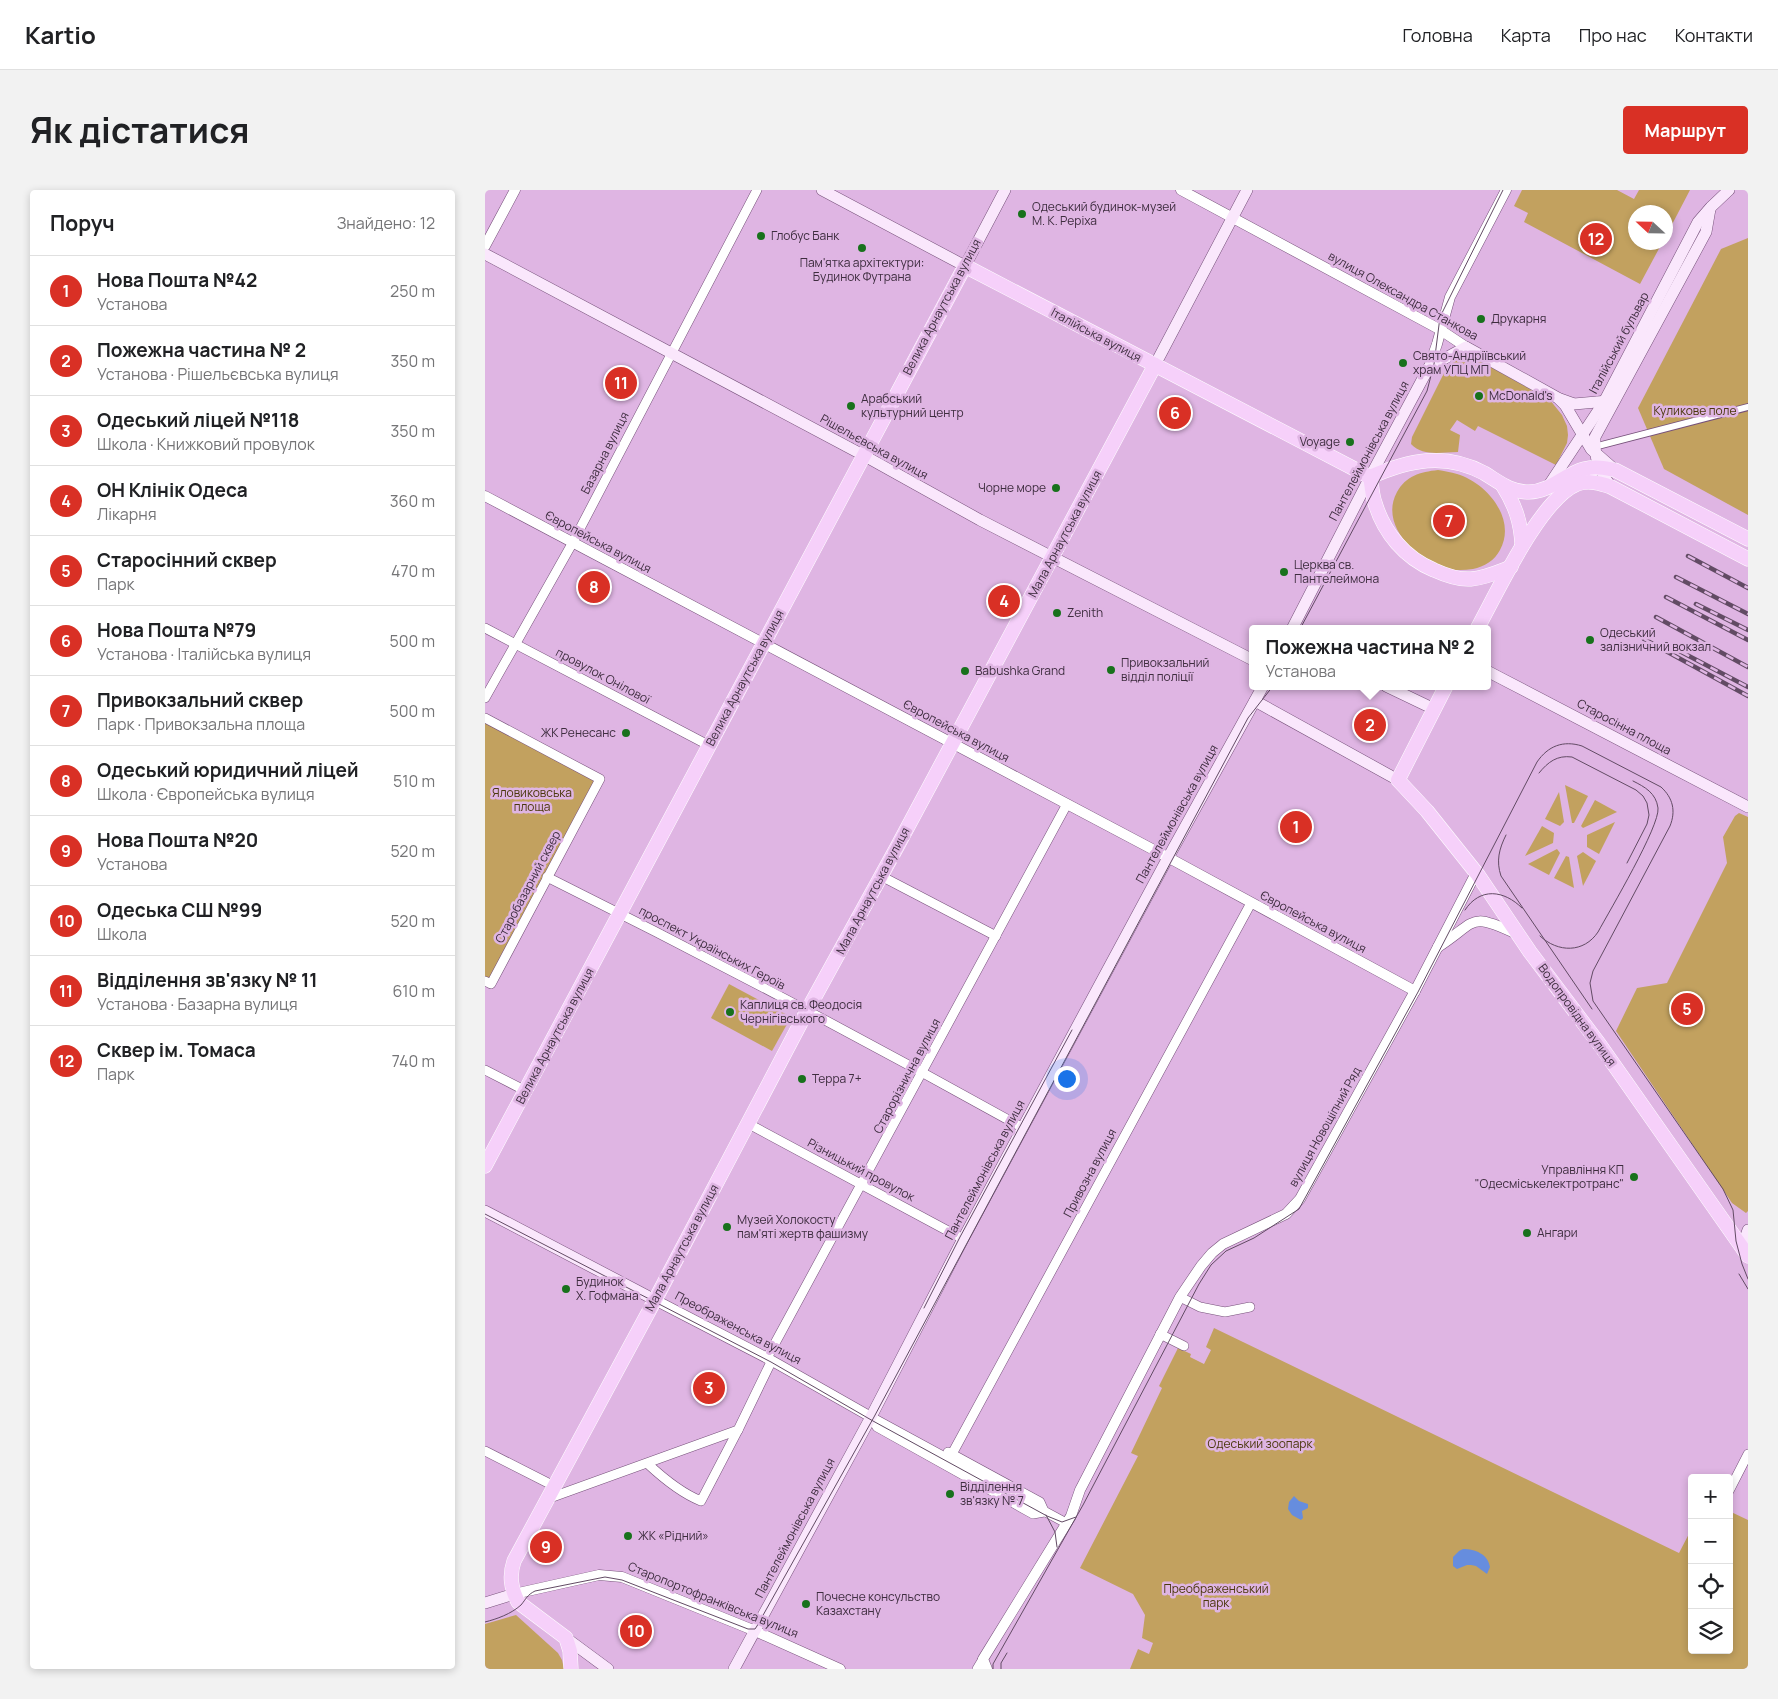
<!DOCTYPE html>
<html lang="uk">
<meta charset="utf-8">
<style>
:root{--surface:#fff;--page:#f2f2f2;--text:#202124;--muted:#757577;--line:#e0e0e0;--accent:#d93025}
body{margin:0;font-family:Manrope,sans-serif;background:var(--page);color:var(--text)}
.controls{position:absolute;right:15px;bottom:15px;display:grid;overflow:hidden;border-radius:5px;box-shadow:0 2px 8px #0003}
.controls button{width:45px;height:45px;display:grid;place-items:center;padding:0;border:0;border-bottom:1px solid var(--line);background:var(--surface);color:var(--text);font:25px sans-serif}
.compass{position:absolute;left:1143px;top:15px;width:45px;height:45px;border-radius:50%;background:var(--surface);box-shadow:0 2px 8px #0003;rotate:292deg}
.you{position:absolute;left:581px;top:888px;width:18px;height:18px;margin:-12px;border:4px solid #fff;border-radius:50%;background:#1a73e8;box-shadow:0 0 0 8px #1a73e833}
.badge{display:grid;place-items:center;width:32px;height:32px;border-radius:50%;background:var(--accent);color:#fff;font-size:16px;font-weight:700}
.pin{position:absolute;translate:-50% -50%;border:2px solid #fff;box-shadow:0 1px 5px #0006}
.popup{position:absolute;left:764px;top:435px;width:242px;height:65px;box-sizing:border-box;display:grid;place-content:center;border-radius:5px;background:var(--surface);filter:drop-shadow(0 1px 4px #0005);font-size:16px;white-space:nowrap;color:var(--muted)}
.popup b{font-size:19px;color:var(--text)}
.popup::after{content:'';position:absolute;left:50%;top:100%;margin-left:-10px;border:10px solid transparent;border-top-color:var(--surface)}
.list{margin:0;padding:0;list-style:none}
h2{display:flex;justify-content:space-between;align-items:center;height:65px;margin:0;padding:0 20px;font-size:21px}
h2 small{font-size:16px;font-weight:400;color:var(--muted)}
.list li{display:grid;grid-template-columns:32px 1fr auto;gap:15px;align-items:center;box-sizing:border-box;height:70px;padding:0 20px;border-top:1px solid var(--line)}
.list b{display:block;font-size:19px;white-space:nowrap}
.list p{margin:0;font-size:16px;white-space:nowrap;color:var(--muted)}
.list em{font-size:16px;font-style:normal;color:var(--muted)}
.icon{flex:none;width:28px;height:28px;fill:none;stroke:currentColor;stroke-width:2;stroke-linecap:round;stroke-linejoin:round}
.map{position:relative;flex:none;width:1263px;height:1479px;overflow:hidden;border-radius:5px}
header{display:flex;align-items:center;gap:30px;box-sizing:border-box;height:70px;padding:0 25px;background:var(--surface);border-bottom:1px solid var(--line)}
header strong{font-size:24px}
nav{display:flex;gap:28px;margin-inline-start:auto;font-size:18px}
.intro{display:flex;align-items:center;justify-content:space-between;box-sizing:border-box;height:120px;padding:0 30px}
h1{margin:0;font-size:35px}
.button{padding:12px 22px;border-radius:5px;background:var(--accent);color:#fff;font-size:18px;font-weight:700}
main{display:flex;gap:30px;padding:0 30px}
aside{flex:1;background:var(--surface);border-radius:5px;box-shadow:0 2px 8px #0003}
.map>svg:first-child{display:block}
.green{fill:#c2a15f}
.water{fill:#668dde}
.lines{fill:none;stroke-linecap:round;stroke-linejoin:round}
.pedestrian-casing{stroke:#76517a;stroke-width:8}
.minor-casing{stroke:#76517a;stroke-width:10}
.tertiary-casing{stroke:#76517a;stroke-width:11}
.secondary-casing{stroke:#76517a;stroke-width:12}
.primary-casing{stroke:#fff;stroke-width:15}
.pedestrian{stroke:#fff;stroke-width:6}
.minor{stroke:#fff;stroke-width:9}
.tertiary{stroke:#fff;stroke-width:10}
.secondary{stroke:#fae7fc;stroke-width:11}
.primary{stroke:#f6d0fa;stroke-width:14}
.tram{stroke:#624b64;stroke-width:1}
.rail-casing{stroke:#624b64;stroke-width:4.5}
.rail{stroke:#dfb5e3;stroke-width:2.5;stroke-dasharray:8;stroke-linecap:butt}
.poi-dot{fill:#18711c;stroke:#dfb5e3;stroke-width:2}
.labels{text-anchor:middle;stroke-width:5;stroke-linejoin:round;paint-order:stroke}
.poi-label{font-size:12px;fill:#3e2d3f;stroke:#dfb5e3;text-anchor:start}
.street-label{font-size:12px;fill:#3e2d3f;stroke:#dfb5e3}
.park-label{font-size:12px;fill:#4b380d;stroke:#dfb5e3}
</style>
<header>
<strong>Kartio</strong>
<nav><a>Головна</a><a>Карта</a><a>Про нас</a><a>Контакти</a></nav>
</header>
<div class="intro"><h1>Як дістатися</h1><a class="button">Маршрут</a></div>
<main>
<aside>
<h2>Поруч<small>Знайдено: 12</small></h2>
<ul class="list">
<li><span class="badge">1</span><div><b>Нова Пошта №42</b><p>Установа</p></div><em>250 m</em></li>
<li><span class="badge">2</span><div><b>Пожежна частина № 2</b><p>Установа · Рішельєвська вулиця</p></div><em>350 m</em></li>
<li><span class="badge">3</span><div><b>Одеський ліцей №118</b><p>Школа · Книжковий провулок</p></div><em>350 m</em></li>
<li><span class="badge">4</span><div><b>ОН Клінік Одеса</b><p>Лікарня</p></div><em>360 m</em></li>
<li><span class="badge">5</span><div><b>Старосінний сквер</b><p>Парк</p></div><em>470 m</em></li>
<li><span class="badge">6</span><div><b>Нова Пошта №79</b><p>Установа · Італійська вулиця</p></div><em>500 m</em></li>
<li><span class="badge">7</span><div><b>Привокзальний сквер</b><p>Парк · Привокзальна площа</p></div><em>500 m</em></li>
<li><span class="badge">8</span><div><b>Одеський юридичний ліцей</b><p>Школа · Європейська вулиця</p></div><em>510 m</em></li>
<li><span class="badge">9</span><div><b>Нова Пошта №20</b><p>Установа</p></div><em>520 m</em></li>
<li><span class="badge">10</span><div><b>Одеська СШ №99</b><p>Школа</p></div><em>520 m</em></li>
<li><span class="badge">11</span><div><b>Відділення зв'язку № 11</b><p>Установа · Базарна вулиця</p></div><em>610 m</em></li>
<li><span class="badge">12</span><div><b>Сквер ім. Томаса</b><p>Парк</p></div><em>740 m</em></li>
</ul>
</aside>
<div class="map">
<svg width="1263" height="1479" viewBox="0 0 1263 1479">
<rect width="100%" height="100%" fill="#dfb5e3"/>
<g class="green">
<polygon points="1037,0 1132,0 1149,9 1154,0 1205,0 1181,46 1180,22 1150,22 1150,52 1177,53 1155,94 1039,32 1043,23 1029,16"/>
<polygon points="1263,48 1263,325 1179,279 1153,218 1236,59"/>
<path d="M978,169L995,171L1065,210L1077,225L1082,236L1083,245L1082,253L1071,275L993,236L990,241L972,230L965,240L975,245L973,262C957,262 938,267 926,254L927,247L962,177L970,171Z"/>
<path d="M953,280C959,281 966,282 972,284C1002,293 1032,329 1015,360C1010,370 999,377 988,379C979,380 970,381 961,378C931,370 894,335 912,302C921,286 935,282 953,280Z"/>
<polygon points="0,528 115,589 6,794 0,791"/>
<polygon points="1080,595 1103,606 1089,633 1087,633"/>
<polygon points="1074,602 1079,632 1075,636 1060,629"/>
<polygon points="1110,610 1132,622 1098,638 1096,636"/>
<polygon points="1254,623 1263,627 1263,1021 1261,1023 1247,1013 1131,841 1152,798 1182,793 1242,673 1238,647 1250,626"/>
<polygon points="1130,632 1114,664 1102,657 1102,645"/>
<polygon points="1057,636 1069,643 1068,653 1040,666"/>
<polygon points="1072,659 1075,663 1064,685 1043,674"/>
<polygon points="1098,662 1111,671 1098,696 1092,666"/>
<polygon points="1081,666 1084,667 1089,698 1069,688"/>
<polygon points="244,794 306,827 287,861 226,828"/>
<polygon points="729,1138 1194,1363 1207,1338 1207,1460 1244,1460 1244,1321 1263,1330 1263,1479 645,1479 653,1459 664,1464 668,1453 657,1448 660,1425 648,1404 595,1378 653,1266 646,1263 677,1198 674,1196 693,1158 706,1164 705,1167 719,1174 726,1160 721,1157"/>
<polygon points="31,1425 73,1463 77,1470 79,1479 0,1479 0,1434"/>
</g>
<g class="water">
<polygon points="809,1306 814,1311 823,1314 823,1318 817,1321 818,1328 816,1330 807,1325 803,1319 804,1312"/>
<path d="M978,1359C990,1359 1003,1364 1005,1377L1002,1384L991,1376L986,1375H982L972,1379L968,1376V1367L974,1361Z"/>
</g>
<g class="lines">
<g class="pedestrian-casing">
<polyline id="pedestrian" points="1109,257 1263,217"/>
</g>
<g class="minor-casing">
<g id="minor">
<polyline points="0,438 225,556"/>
<polyline points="0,508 88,352 272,0"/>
<polyline points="0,528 115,589 6,794 0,791"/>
<polyline points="396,686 511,746"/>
<path d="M62,687C223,767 382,851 538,938"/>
<polyline points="0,880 41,901"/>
<polyline points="262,933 478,1049"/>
<polyline points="695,1107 715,1117 740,1122 765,1117"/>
<polyline points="675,1144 699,1156"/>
<polyline points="386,1227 581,1333"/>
<polyline points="386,1227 392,1237 548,1324 559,1322"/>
<polyline points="0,1261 69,1296"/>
<polyline points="463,1262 555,1312 559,1321"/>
<polyline points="467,1264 766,713"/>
<path d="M163,1274C178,1288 196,1303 216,1311L253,1240"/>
<polyline points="1244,1301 1263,1264"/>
<polyline points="62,1309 253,1240 286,1172 282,1168 582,614"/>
<polyline points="492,1479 498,1469"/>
</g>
</g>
<g class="tertiary-casing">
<g id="tertiary">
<polyline points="696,0 954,139 981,157"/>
<polyline points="0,56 30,0"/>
<polyline points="944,177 952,154 965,107 1021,0"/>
<polyline points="0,306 686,669 930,801"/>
<path d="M953,757C993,731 983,721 1032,744"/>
<polyline points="170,1110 282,1168 386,1227"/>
<polyline points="29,1404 114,1385 137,1387 268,1440 355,1479"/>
<polyline points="502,1479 498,1469 586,1326 595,1300 695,1107 716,1076 727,1063 738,1054 801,1024 815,1009 930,801 991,683"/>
</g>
</g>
<g class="secondary-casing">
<g id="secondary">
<polyline points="337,0 480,76 520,0"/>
<polyline points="0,64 378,265 495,330 768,470"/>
<polyline points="670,175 762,0"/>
<polyline points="1075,209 1089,214 1123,211"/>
<path d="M1126,297C1114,279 1109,269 1110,247L1221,42L1225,19"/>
<polyline points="1062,298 1119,212 1213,32 1226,17 1244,0"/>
<polyline points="807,439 885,287 944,177 981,157 1073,208 1080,215 1106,259 1130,280"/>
<polyline points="1002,481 1263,617"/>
<polyline points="901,496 949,519"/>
<polyline points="770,511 913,590"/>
<polyline points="0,1021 170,1110"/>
<polyline points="1257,1057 1263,1040"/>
<polyline points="0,1413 29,1404"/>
<polyline points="81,1448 123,1479"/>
<polyline points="249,1479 386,1227 478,1049 679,675 778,496"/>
</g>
</g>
<g class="primary-casing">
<g id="primary">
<path d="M885,287C924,270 960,262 999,283C1014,292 1025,302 1044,302C1065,302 1080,284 1099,279C1110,276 1120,278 1130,280L1263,349"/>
<path d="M885,287C887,296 887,305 890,313C899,343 920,368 949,380C960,385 973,390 986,389C1000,388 1013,382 1026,377"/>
<path d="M1018,296C1030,315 1036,332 1037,355"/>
<path d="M992,439C1012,403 1055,309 1092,294C1104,290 1115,293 1126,297L1263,369"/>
<polyline points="961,496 913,590 942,621 993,685 1045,762 1115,855 1263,1066"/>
<polyline points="0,976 480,76 885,287"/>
<path d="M86,1479L85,1461L81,1448L33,1412C26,1398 24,1386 29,1371L170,1110L322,821L412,657L670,175"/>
</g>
</g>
<use href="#pedestrian" class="pedestrian"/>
<use href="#minor" class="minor"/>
<use href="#tertiary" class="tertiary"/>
<use href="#secondary" class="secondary"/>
<use href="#primary" class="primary"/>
<g class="tram">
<polyline points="815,439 942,201 949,174 955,127 1018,0"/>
<path d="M1054,583C1063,572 1072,565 1087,567L1151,600L1158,606L1162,613L1164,625L1162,634L1142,673"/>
<path d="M1021,645C1014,659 1011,671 1016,686L1107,819"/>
<path d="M980,720C995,697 1019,700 1037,718"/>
<path d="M1055,746C1073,763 1099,763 1113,742C1125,720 1175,636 1173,618C1171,603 1160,597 1148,591"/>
<polyline points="0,1024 286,1172 388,1231 562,1326 577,1332 591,1327"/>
<polyline points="1254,1084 1263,1099"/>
<polyline points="439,1118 475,1047 587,840"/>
<polyline points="561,1325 570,1342 572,1357"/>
<path d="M0,1432C12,1429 26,1424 36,1415C41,1409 42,1405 50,1401L120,1387L137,1390L263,1439H270L272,1436L389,1227L763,528L788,496"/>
<path d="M508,1479V1474L598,1315L714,1094L726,1075L741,1061L769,1048L814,1019L933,802L1052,572C1063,556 1078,550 1097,556L1176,597C1188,608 1191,621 1185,636L1108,781L1105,793L1108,811L1238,999L1248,1020L1251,1051L1257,1074L1263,1089"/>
<polyline points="516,1479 516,1473 522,1463"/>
</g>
<g class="rail-casing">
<g id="rail">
<polyline points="1203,366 1263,398"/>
<polyline points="1191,387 1263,424"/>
<polyline points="1181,407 1263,450"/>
<polyline points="1211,414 1263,440"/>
<polyline points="1171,427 1263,477"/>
<polyline points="1159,449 1263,506"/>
<polyline points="1183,455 1263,497"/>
</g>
</g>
<use href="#rail" class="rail"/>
</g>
<g class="poi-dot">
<circle cx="537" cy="24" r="5"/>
<circle cx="276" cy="46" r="5"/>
<circle cx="377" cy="58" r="5"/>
<circle cx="996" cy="129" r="5"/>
<circle cx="918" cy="173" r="5"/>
<circle cx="994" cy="206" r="5"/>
<circle cx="366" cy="216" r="5"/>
<circle cx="865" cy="252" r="5"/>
<circle cx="571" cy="298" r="5"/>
<circle cx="799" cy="382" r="5"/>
<circle cx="572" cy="423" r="5"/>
<circle cx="1105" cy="450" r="5"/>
<circle cx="626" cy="480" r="5"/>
<circle cx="480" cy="481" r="5"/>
<circle cx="141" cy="543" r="5"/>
<circle cx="245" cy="822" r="5"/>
<circle cx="317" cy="889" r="5"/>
<circle cx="1149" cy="987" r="5"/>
<circle cx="242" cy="1037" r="5"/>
<circle cx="1042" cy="1043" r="5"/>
<circle cx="81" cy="1099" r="5"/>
<circle cx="465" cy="1304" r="5"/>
<circle cx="143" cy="1346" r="5"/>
<circle cx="321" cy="1414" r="5"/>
</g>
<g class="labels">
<g class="poi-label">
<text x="547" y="21">Одеський будинок-музей<tspan x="547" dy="14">М. К. Реріха</tspan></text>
<text x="286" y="50">Глобус Банк</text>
<text x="377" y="77" text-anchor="middle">Пам'ятка архітектури:<tspan x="377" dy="14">Будинок Футрана</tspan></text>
<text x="1006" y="133">Друкарня</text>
<text x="928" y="170">Свято-Андріївський<tspan x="928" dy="14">храм УПЦ МП</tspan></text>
<text x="1004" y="210">McDonald's</text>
<text x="376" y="213">Арабський<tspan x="376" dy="14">культурний центр</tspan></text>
<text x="855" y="256" text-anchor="end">Voyage</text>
<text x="561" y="302" text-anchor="end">Чорне море</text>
<text x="809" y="379">Церква св.<tspan x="809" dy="14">Пантелеймона</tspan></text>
<text x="582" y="427">Zenith</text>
<text x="1115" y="447">Одеський<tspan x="1115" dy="14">залізничний вокзал</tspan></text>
<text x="636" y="477">Привокзальний<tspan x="636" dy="14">відділ поліції</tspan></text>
<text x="490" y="485">Babushka Grand</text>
<text x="131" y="547" text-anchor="end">ЖК Ренесанс</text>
<text x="255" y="819">Каплиця св. Феодосія<tspan x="255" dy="14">Чернігівського</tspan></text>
<text x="327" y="893">Терра 7+</text>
<text x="1139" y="984" text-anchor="end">Управління КП<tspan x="1139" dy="14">"Одесміськелектротранс"</tspan></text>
<text x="252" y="1034">Музей Холокосту<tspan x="252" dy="14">пам'яті жертв фашизму</tspan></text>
<text x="1052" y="1047">Ангари</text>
<text x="91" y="1096">Будинок<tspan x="91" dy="14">Х. Гофмана</tspan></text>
<text x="475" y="1301">Відділення<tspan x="475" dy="14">зв'язку № 7</tspan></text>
<text x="153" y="1350">ЖК «Рідний»</text>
<text x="331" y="1411">Почесне консульство<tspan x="331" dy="14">Казахстану</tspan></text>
</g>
<g class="street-label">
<text transform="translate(918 106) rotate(29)" y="4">вулиця Олександра Станкова</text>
<text transform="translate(457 117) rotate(-62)" y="4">Велика Арнаутська вулиця</text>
<text transform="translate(611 145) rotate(28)" y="4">Італійська вулиця</text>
<text transform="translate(1134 153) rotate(-62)" y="4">Італійський бульвар</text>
<text transform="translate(389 257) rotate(29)" y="4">Рішельєвська вулиця</text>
<text transform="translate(884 261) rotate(-62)" y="4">Пантелеймонівська вулиця</text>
<text transform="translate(120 263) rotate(-63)" y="4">Базарна вулиця</text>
<text transform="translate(580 344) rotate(-62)" y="4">Мала Арнаутська вулиця</text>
<text transform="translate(113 352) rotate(28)" y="4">Європейська вулиця</text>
<text transform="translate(118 486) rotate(28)" y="4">провулок Онілової</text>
<text transform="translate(260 488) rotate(-62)" y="4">Велика Арнаутська вулиця</text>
<text transform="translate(1139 537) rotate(28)" y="4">Старосінна площа</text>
<text transform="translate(471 541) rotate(28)" y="4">Європейська вулиця</text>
<text transform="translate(692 624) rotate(-61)" y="4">Пантелеймонівська вулиця</text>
<text transform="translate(43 697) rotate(-62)" y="4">Старобазарний сквер</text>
<text transform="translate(388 701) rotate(-62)" y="4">Мала Арнаутська вулиця</text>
<text transform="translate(828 732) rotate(28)" y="4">Європейська вулиця</text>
<text transform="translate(227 758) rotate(28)" y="4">проспект Українських Героїв</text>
<text transform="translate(1092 825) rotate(54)" y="4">Водопровідна вулиця</text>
<text transform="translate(70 846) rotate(-62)" y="4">Велика Арнаутська вулиця</text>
<text transform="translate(422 886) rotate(-62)" y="4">Старорізнична вулиця</text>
<text transform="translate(840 937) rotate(-61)" y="4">вулиця Новощіпний Ряд</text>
<text transform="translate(376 980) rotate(28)" y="4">Різницький провулок</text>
<text transform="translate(500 980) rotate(-62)" y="4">Пантелеймонівська вулиця</text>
<text transform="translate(605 983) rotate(-62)" y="4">Привозна вулиця</text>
<text transform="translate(197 1058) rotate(-62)" y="4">Мала Арнаутська вулиця</text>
<text transform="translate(253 1138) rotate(28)" y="4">Преображенська вулиця</text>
<text transform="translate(310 1338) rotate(-62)" y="4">Пантелеймонівська вулиця</text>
<text transform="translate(228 1410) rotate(22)" y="4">Старопортофранківська вулиця</text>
</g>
<g class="park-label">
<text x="1210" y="225">Куликове поле</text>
<text x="47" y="607">Яловиковська<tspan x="47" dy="14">площа</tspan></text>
<text x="775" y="1258">Одеський зоопарк</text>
<text x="731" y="1403">Преображенський<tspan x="731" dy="14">парк</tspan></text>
</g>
</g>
</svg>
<div class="controls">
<button>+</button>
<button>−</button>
<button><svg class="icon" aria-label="locate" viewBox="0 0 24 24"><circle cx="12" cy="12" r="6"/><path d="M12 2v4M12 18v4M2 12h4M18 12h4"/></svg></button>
<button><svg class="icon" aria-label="layers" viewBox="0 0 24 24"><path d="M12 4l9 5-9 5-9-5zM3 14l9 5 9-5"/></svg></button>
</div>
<svg class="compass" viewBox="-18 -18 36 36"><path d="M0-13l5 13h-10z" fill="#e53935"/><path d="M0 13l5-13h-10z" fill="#757577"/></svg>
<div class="you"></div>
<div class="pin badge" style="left:811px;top:637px">1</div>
<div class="pin badge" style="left:885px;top:535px">2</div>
<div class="popup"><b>Пожежна частина № 2</b>Установа</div>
<div class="pin badge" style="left:224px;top:1198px">3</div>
<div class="pin badge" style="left:519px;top:411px">4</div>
<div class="pin badge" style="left:1202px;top:819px">5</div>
<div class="pin badge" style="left:690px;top:223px">6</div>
<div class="pin badge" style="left:964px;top:331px">7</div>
<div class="pin badge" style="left:109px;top:397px">8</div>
<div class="pin badge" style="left:61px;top:1357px">9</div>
<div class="pin badge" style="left:151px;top:1441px">10</div>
<div class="pin badge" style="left:136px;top:193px">11</div>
<div class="pin badge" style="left:1111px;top:49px">12</div>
</div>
</main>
